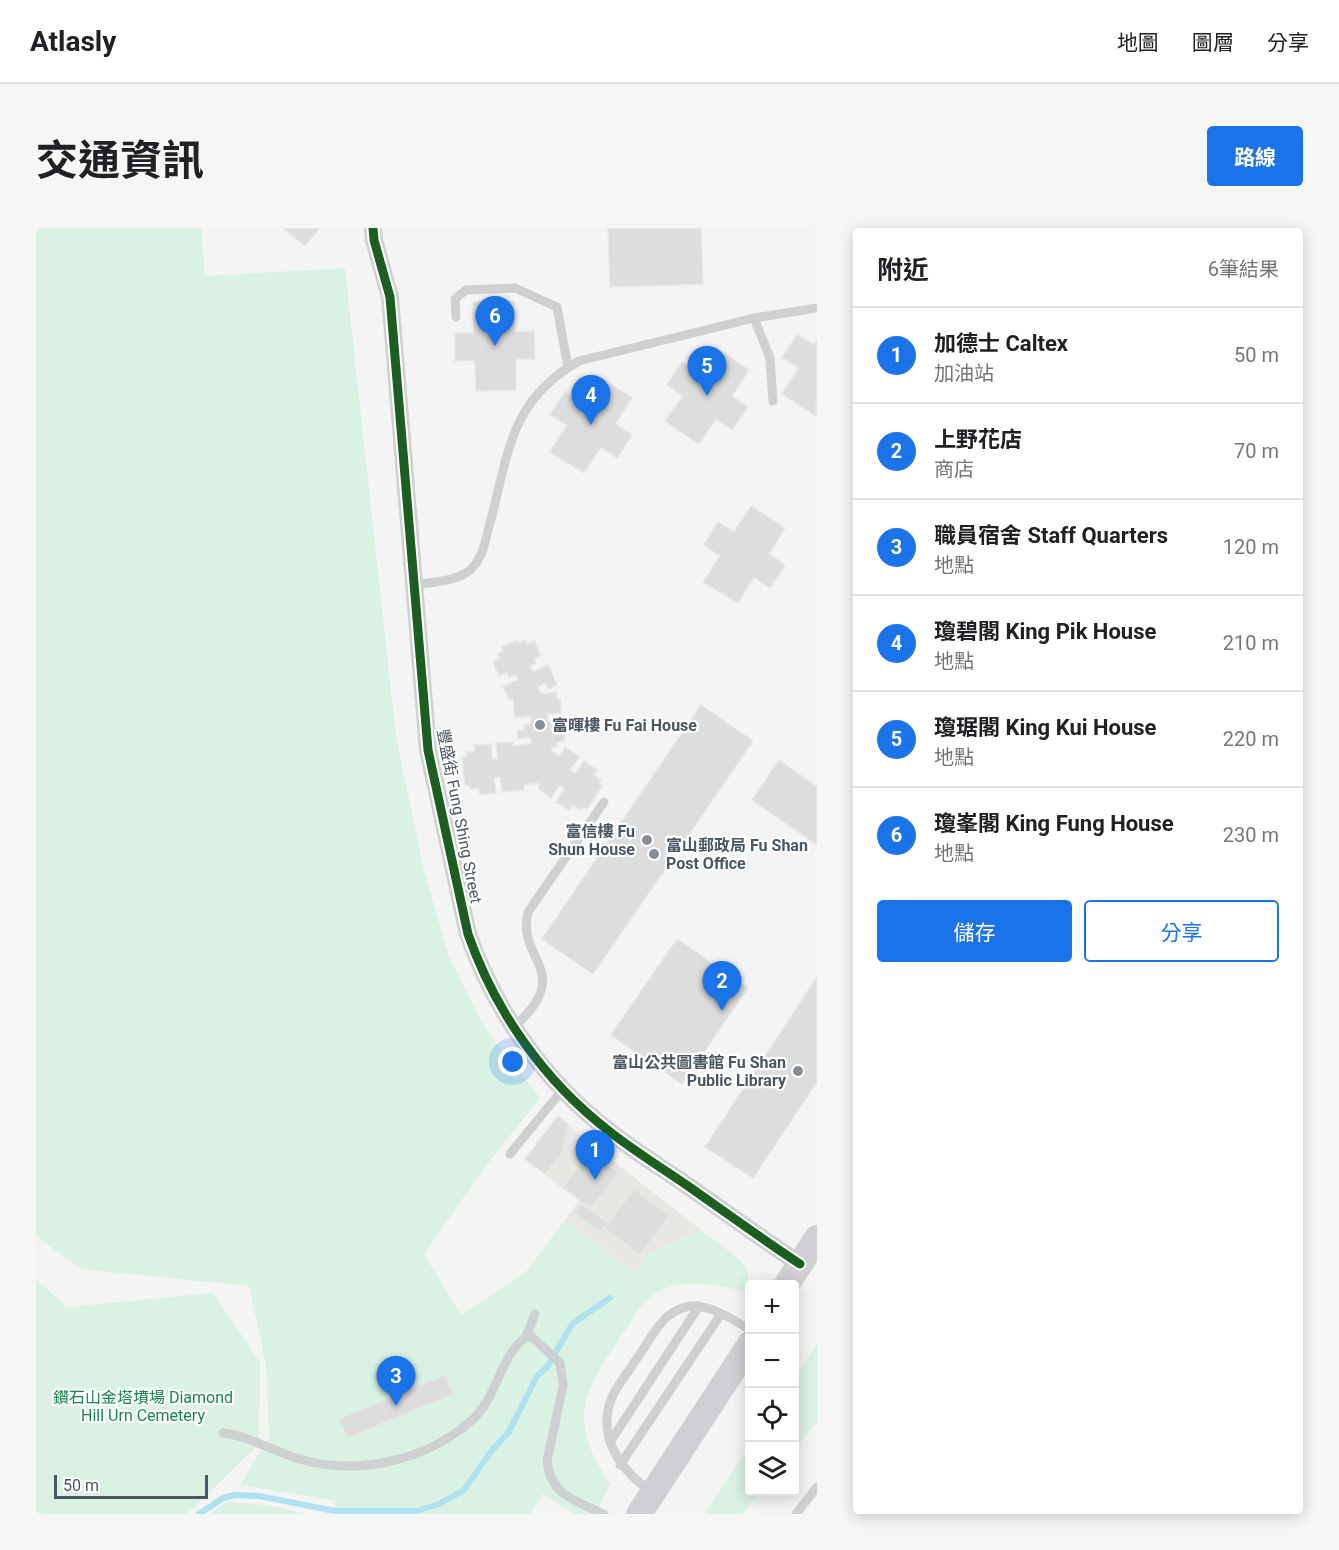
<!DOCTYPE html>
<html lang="zh-TW">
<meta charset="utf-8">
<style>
:root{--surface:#fff;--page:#f6f6f6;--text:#202124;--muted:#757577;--line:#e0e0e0;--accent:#1a73e8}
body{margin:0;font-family:Roboto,"Noto Sans TC",sans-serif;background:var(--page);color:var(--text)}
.controls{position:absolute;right:18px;bottom:18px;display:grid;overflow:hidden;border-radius:6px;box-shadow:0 3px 15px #0003}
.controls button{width:54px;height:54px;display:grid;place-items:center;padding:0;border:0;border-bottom:2px solid var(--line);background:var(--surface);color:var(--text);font:30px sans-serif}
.scale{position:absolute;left:18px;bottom:15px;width:154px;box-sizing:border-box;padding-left:6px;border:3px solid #4a5661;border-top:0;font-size:16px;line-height:21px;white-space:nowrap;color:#4a5661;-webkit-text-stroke:4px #fff;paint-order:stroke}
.you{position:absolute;left:477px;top:834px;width:21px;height:21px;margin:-15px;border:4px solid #fff;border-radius:50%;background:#1a73e8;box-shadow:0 0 0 9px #1a73e833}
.badge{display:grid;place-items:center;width:39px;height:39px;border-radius:50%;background:var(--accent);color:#fff;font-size:20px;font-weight:700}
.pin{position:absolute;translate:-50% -50px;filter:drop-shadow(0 2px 3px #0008)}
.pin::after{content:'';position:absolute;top:32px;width:21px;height:18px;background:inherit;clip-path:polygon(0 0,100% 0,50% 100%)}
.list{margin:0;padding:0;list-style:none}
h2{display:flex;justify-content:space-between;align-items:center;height:78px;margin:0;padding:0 24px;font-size:26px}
h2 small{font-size:20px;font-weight:400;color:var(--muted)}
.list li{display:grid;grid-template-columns:39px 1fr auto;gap:18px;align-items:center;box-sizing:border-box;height:96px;padding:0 24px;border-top:2px solid var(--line)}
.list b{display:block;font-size:22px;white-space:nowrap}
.list p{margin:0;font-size:20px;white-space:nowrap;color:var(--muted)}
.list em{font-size:20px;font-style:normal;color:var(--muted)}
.actions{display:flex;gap:12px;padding:18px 24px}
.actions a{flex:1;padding:14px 0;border:2px solid var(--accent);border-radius:6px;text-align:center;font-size:21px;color:var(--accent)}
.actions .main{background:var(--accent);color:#fff}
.icon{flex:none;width:33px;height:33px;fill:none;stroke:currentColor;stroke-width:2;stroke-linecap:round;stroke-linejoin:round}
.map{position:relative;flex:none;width:781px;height:1286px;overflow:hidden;border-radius:6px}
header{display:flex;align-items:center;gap:36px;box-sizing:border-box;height:84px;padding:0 30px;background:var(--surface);border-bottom:2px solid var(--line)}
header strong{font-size:28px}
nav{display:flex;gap:33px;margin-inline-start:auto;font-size:21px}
.intro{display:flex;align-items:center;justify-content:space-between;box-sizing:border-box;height:144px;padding:0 36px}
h1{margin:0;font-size:42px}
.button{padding:15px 27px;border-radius:6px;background:var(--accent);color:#fff;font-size:21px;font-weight:700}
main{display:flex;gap:36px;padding:0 36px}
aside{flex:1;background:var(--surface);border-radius:6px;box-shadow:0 3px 15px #0003}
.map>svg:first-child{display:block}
.commercial{fill:#e8e7e3}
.green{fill:#d9f2e3}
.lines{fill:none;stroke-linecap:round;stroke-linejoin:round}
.stream{stroke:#aee2f0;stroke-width:6}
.building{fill:#ddddde;stroke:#e5e6e7;stroke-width:1.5}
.lane{stroke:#ced0d2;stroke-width:9}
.street{stroke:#ced0d2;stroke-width:18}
.secondary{stroke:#ced0d4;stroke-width:26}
.cycleway-casing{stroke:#fff;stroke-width:13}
.cycleway{stroke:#1b5e20;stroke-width:9}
.poi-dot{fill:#868d94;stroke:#fff;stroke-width:2}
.labels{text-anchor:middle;stroke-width:4.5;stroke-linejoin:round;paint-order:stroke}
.poi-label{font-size:16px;font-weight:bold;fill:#4a5661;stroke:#fff;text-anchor:start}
.street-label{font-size:16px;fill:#4a5661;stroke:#fff}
.park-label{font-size:16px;fill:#17864f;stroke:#fff}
</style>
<header>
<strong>Atlasly</strong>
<nav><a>地圖</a><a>圖層</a><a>分享</a></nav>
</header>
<div class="intro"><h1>交通資訊</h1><a class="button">路線</a></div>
<main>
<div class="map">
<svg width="781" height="1286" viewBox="0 0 781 1286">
<rect width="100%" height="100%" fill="#f4f4f4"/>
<polygon class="commercial" points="522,888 553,914 665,1002 613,1026 599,1045 529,992 543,973 489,931"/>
<g class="green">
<path d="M0,0H165L169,48L309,40L360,509L388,642L412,727L449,800L504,870L449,939L388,1026L425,1087L489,1045L529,992L599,1045L613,1026L665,1002C676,1011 709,1032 712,1044C714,1051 710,1057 708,1063C682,1057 653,1051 627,1061C608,1069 598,1089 588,1104C547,1164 530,1190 574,1256L560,1286H538L507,1266L494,1286H298L299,1273L204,1257L233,1209L230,1137L213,1058L45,1041L0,1008Z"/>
<polygon points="0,1051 31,1079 177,1065 224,1134 223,1216 151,1286 0,1286"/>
<polygon points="781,1115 781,1193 759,1221 759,1149"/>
<polygon points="713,1218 714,1264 724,1264 706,1286 669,1286"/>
<polygon points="189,1274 230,1277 270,1286 174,1286"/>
</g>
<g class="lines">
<polyline class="stream" points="163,1286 187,1270 199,1267 223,1268 299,1283 381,1283 403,1276 428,1262 456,1222 473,1204 501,1148 511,1139 537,1095 574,1070"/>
</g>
<g class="building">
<polygon points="247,0 281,0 283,1 269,18"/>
<polygon points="572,0 665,0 667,56 574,59"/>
<polygon points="478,73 479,104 498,103 499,131 480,131 480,162 440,163 439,132 419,133 419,105 438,105 437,74"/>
<polygon points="761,107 778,117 781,112 780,188 746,166 763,140 746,130"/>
<polygon points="679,119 713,142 696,168 712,179 696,202 680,191 663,216 629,193 647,168 631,157 646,134 662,145"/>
<polygon points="562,148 596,170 579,196 596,207 581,230 565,219 548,245 514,224 531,197 514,187 529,164 545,174"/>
<polygon points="715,278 749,300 733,326 749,337 734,360 718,349 702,375 667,354 684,328 668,317 682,294 698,304"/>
<polygon points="481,412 483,415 489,412 491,417 498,413 505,427 498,431 500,435 494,438 497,444 512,437 521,457 513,461 509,455 501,459 505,466 520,464 521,471 524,471 525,485 511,486 512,494 518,493 519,498 527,497 529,513 521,514 521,519 515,519 516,523 524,528 529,519 543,529 534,542 539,546 548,533 561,542 558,547 565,552 563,556 566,558 551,581 547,579 544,582 537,577 533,582 520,574 529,560 524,557 515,570 502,560 504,557 502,555 488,557 488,562 466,564 464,549 458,550 460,565 444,567 443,560 434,561 434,557 429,557 426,529 431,529 430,524 439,524 438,517 455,516 456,532 462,531 460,515 477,514 477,518 495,516 495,509 482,511 481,502 489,502 488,497 495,496 494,488 479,490 477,470 474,472 467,459 482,452 479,446 473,449 471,444 463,448 457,434 464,430 462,426 467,423 465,419"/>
<polygon points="665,477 717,513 557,746 506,711"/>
<polygon points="743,532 781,559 781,617 716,572"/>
<polygon points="641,711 712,760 646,856 575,807"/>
<polygon points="781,749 781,854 717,950 669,919"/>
<polygon points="522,888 532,896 526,924 509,946 489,931"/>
<polygon points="554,923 582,945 555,980 527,959"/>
<polygon points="598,961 633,988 604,1027 569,1000"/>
<polygon points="546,976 572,995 565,1004 539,985"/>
<polygon points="409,1147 417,1166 311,1210 303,1191"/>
</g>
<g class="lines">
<g class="lane">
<polyline points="420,89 419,71 430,62 479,60 521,79 532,139"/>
<polyline points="718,90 734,130 737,173"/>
<path d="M378,357C395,354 422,354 435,341C447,330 450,310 454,295C473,224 474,172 543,133L718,90L781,80"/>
<path d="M478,799C540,743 480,733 492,684L568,574"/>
<polyline points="474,926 528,860"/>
<polyline points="490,1109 499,1086"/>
<path d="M187,1205C213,1208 235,1222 260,1230C320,1249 390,1233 436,1192C462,1169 464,1127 490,1109H496L524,1135L527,1158L511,1233C514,1267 540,1273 568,1286"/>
<polyline points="574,1214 663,1078"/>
<polyline points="584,1237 685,1086"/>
<path d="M614,1263C583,1240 558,1206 578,1165C586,1151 597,1137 606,1123C617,1106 628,1084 650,1079C670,1074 697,1091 714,1102"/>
<polyline points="760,1286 781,1259"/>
</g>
<path class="street" d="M337,0L338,12L354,69L392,522L432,706C459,783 508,853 573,903C598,923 626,940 652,958C689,984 726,1011 764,1036"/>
<g class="secondary">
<polyline points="751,1056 781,1010"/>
<polyline points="603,1286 714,1116"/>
</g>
<g class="cycleway-casing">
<path id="cycleway" d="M337,0L338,12L354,69L392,522L432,706C459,783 508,853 573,903C598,923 626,940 652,958C689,984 726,1011 764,1036"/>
</g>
<use href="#cycleway" class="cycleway"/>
</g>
<g class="poi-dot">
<circle cx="504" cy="497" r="6"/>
<circle cx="611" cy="612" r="6"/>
<circle cx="618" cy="626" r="6"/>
<circle cx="762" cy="843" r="6"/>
</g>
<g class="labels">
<g class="poi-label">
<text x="516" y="503">富暉樓 Fu Fai House</text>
<text x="599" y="609" text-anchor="end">富信樓 Fu<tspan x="599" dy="18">Shun House</tspan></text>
<text x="630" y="623">富山郵政局 Fu Shan<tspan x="630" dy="18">Post Office</tspan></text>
<text x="750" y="840" text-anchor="end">富山公共圖書館 Fu Shan<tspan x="750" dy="18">Public Library</tspan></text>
</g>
<g class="street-label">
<text transform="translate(424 588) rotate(79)" y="6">豐盛街 Fung Shing Street</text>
</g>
<g class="park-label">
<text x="107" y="1175">鑽石山金塔墳場 Diamond<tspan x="107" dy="18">Hill Urn Cemetery</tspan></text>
</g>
</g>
</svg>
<div class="controls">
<button>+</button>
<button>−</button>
<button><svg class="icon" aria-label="locate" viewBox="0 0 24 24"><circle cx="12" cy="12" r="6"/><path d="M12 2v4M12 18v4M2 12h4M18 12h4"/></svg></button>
<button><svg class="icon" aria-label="layers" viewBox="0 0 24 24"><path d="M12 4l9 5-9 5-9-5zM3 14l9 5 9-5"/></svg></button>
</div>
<div class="scale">50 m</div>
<div class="you"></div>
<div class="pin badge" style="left:559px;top:952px">1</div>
<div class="pin badge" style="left:686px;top:783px">2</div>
<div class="pin badge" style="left:360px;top:1178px">3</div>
<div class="pin badge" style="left:555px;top:197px">4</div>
<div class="pin badge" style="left:671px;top:168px">5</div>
<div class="pin badge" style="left:459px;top:118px">6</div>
</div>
<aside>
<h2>附近<small>6筆結果</small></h2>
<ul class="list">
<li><span class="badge">1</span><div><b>加德士 Caltex</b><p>加油站</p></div><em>50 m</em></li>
<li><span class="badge">2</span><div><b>上野花店</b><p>商店</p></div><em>70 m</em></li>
<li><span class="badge">3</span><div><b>職員宿舍 Staff Quarters</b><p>地點</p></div><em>120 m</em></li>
<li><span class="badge">4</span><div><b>瓊碧閣 King Pik House</b><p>地點</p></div><em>210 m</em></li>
<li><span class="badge">5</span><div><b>瓊琚閣 King Kui House</b><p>地點</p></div><em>220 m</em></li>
<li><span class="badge">6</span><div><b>瓊峯閣 King Fung House</b><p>地點</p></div><em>230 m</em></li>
</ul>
<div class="actions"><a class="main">儲存</a><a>分享</a></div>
</aside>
</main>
